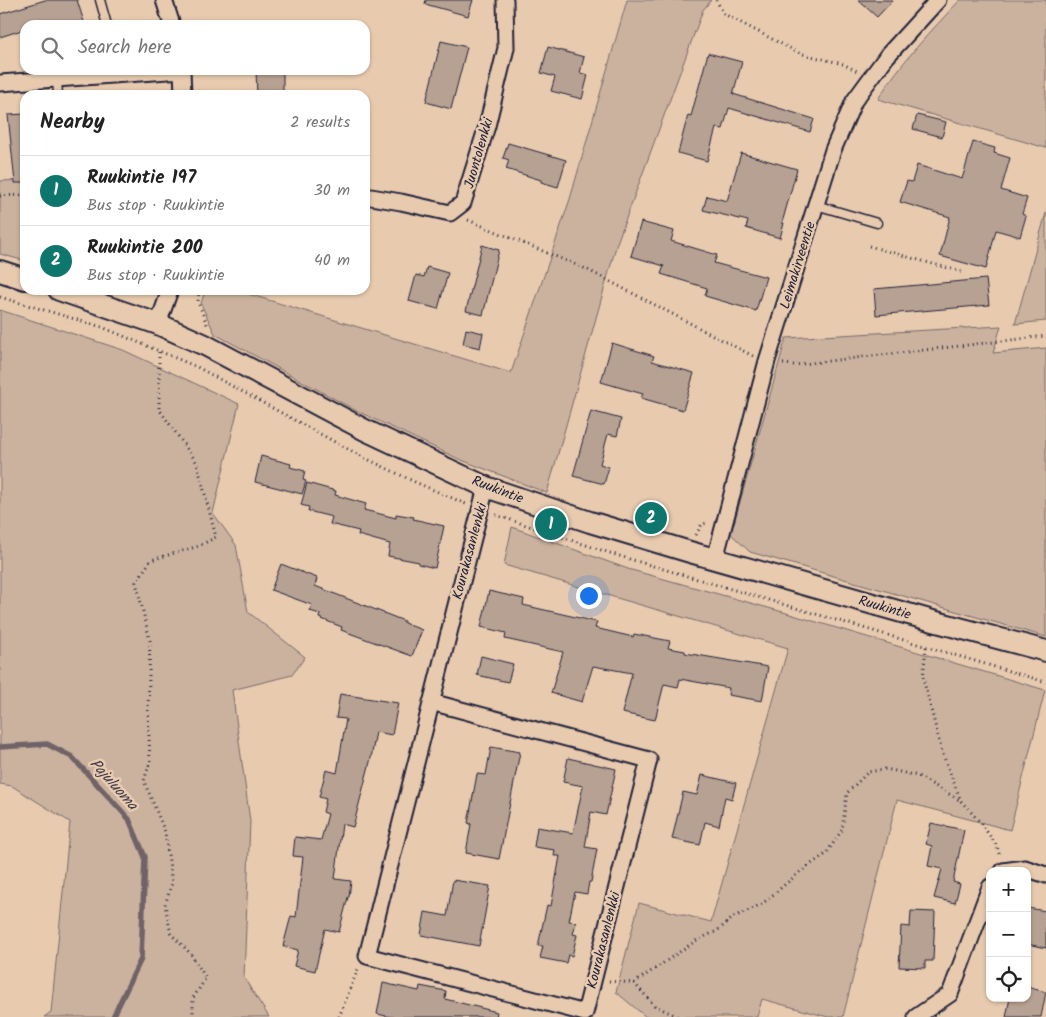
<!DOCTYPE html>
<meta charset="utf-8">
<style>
:root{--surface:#fff;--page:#f6f6f6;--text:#222;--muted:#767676;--line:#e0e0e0;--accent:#0f766e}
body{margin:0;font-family:Kalam,sans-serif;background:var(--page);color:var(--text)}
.controls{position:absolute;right:15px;bottom:15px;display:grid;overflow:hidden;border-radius:10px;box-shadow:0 1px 4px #0004}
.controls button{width:45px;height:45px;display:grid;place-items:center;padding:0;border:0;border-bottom:1px solid var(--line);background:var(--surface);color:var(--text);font:25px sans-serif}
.you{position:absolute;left:588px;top:595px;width:18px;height:18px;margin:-12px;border:4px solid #fff;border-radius:50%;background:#1a73e8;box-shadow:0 0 0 8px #1a73e833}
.badge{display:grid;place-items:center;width:32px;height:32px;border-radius:50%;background:var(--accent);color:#fff;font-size:16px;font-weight:700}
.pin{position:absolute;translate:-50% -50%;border:2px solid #fff;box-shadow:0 1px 5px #0006}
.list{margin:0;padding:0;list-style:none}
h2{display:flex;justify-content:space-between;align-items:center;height:65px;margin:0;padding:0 20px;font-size:21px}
h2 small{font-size:16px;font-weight:400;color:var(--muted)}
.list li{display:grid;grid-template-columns:32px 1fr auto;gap:15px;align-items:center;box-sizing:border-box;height:70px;padding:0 20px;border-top:1px solid var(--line)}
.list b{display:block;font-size:19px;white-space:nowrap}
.list p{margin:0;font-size:16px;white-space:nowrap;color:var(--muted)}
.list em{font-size:16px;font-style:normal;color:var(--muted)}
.icon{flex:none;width:28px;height:28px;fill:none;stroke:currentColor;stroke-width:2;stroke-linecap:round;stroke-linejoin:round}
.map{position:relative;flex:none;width:1046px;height:1017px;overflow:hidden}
.search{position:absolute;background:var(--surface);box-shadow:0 1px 4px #0004;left:20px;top:20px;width:350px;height:55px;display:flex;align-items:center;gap:12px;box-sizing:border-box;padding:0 18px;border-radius:15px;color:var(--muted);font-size:19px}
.panel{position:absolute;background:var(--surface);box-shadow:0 1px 4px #0004;left:20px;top:90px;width:350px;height:205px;border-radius:15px}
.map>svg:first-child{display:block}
.green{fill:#cbb29e;stroke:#766a6c}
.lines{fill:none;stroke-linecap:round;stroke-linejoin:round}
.stream{stroke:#6f6367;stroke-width:5.5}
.building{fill:#b7a192;stroke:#22223b}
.lane-casing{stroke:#22223b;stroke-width:11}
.street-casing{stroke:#22223b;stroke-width:19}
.secondary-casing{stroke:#22223b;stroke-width:24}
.path{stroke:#22223b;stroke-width:3;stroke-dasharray:1 4;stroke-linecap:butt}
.lane{stroke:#e8cbaf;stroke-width:8}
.street{stroke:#e8cbaf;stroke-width:15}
.secondary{stroke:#e8cbaf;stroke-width:20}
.labels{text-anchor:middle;stroke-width:5;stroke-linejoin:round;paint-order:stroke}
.street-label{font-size:14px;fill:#22223b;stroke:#e8cbaf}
.water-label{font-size:15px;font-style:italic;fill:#423d4e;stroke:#e8cbaf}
</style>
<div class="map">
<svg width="1046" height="1017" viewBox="0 0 1046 1017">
<rect width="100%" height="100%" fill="#e8cbaf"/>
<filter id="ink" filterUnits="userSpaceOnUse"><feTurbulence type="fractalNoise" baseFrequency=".02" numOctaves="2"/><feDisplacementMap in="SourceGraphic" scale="10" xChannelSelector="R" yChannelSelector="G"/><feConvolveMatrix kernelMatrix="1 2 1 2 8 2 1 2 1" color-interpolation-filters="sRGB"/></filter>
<g filter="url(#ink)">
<g class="green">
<polygon points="627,0 711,0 703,10 617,243 547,493 459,459 355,410 215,334 201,304 205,290 235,290 511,373 570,199"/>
<path d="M960,0H1046V148L878,99C901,62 930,32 960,0Z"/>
<polygon points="25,180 25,261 0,254 0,181"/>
<polygon points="1046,213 1046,321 1015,324"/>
<polygon points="0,310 123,350 239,404 213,513 236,545 248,612 305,657 292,675 232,690 250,821 244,978 269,1017 44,1017 51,1012 70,822 12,786 0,784"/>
<polygon points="1001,326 993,353 1046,348 1046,637 750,552 731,534 786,338"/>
<polygon points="512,527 628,569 783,612 1045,690 1010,830 897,800 843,1017 828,1017 762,999 757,1017 646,1017 616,992 639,903 711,922 788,648 504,565"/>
</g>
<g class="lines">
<polyline class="stream" points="0,747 47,744 72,757 129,819 145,857 141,959 113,1017"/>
</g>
<g class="building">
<polygon points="45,0 77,0 85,25 25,25 25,29 0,37 0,14"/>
<polygon points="426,0 473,0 468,16 425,4"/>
<polygon points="858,0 893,0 877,17"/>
<polygon points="441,41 467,47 451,109 426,102"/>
<polygon points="548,47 584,57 580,73 588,75 582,99 551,91 555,77 541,73"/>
<polygon points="708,53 742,62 733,94 814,119 810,132 729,108 723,129 716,128 707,161 678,153 688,115 691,116"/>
<polygon points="256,70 283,70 283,95 257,95"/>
<polygon points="25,114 25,183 15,183 8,115"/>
<polygon points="917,115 946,122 942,137 913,129"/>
<polygon points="973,142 995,148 994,153 1010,158 1001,190 1027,198 1022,214 1026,216 1020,237 996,230 986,269 940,256 950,217 900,202 907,181 912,182 917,165 962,179"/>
<polygon points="508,143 566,160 558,187 541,182 541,180 506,169 509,160 503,158"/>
<polygon points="741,153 797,169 782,223 784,223 780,238 746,228 748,221 703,210 707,196 727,201"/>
<polygon points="641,222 674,231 671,241 717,255 714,263 766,277 756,311 705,296 707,288 661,274 664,266 631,256"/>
<polygon points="482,245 499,250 483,315 466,311"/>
<polygon points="427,267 448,273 438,309 409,301 416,275 424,277"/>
<polygon points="986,279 989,305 876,315 874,289"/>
<polygon points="466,329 483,333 480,348 463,344"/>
<polygon points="612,343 654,356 652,361 694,373 683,410 641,398 643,394 601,382"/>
<polygon points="591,411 621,419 617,436 608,434 600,464 609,467 604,484 573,476"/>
<polygon points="261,456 291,464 290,467 305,471 303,480 306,481 302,494 255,482"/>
<polygon points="307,483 336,491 335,495 366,504 364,510 396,518 396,514 414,517 413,519 444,526 435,568 418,564 419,562 388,556 390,544 358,535 359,531 330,524 332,517 308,511 309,507 301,505"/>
<polygon points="281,564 317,578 315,586 404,621 404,623 422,630 412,656 341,630 342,627 319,618 320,614 310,611 312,605 271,590"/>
<polygon points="489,591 524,599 523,605 597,622 595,628 633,637 634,634 670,641 668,648 685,651 685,653 768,667 762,701 728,695 729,688 680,679 678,687 664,684 655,720 622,713 632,673 593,666 582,702 551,693 563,652 505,639 506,633 481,627"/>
<polygon points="481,656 513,664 508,682 477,675"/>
<polygon points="340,694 398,703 392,735 376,732 371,758 353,827 342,824 335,879 351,881 349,897 348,897 339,932 325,929 315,971 294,966 298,950 283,946 291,916 296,917 303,857 293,856 295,837 321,840 328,814 323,812 326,799 319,797 326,770 337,773 346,719 336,718"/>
<polygon points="491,747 520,752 499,859 466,853 471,824 468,823 477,774 486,775"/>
<polygon points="568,758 616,769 606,815 591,812 585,847 597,849 591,882 589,882 587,894 575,892 569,921 576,922 573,934 577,935 572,956 568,955 566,963 540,958 543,946 538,946 547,905 551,906 560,856 554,856 555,850 534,847 537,827 573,833 583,786 563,782"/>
<polygon points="702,775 736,783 732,799 725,797 719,826 705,822 700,845 672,839 683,792 697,795"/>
<polygon points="931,823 964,830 953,882 960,884 955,903 934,898 942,869 928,866 932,846 926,844"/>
<polygon points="453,880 490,886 479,946 421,935 425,912 447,916"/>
<polygon points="1027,908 1046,911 1046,948 1027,944"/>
<polygon points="911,911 935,912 933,961 925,961 925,968 899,967 901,926 910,927"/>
<polygon points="383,983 419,991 420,986 446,991 445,999 497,1012 496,1017 391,1017 377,1014"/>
<polygon points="1027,987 1046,992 1041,1017 1006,1017 1010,998 1027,998"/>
</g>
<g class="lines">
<g class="lane-casing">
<g id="lane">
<polyline points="100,0 107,25"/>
<polyline points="57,79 58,95"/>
<polyline points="816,205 877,223"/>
</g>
</g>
<g class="street-casing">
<g id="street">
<polyline points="164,0 172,25"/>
<polyline points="0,83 182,70 183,95"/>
<polyline points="365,196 401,202 450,213 463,203 487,126 506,48 505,0"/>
<polyline points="158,324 170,290"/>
<polyline points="715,559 767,361 833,150 854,101 887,56 938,0"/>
<polyline points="431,702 649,760 585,1013 367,956 486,487"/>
<polyline points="1003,871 1025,868 1046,875"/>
<polyline points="916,1017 950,994 990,887"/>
</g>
</g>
<g class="secondary-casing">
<g id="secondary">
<polyline points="0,271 25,279"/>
<polyline points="59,290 158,324 205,345 365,430 486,487 590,522 690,552 933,621 1046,651"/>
</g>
</g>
<g class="path">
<polyline points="716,0 724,14 799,53 843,64 857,71"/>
<polyline points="0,196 25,195"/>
<polyline points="468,220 586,269 753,356"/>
<polyline points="869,246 965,273"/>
<polyline points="199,290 198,302 208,327"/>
<polyline points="0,297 102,327 197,367 357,454 415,482 466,504"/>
<polyline points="159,352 159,409 197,463 216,537 199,546 151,560 136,582 150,641 148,711 150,762 144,781 165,832 172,883 165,905 171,934 190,953 206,978 193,998 193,1017"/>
<polyline points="783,364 794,365 1046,336"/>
<polyline points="496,515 616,555 1046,682"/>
<polyline points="696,535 702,524 708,523"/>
<polyline points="926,647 923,678 942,752 961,801 980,822 997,846 1000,857"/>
<polyline points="609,981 634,983 697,940 717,931 734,917 762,904 801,871 826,854 842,830 847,793 868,772 886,769 918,776 961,801"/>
<polyline points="634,983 655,1006 679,1017"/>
<polyline points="339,1017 358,969"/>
</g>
<use href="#lane" class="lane"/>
<use href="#street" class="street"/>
<use href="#secondary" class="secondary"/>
</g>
</g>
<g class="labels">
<g class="street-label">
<text transform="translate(478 153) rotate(-74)" y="5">Juontolenkki</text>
<text transform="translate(797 265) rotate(-73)" y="5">Leimakirveentie</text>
<text transform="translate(498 489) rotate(21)" y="5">Ruukintie</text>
<text transform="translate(469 551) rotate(-75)" y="5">Kourakasanlenkki</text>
<text transform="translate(885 607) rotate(16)" y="5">Ruukintie</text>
<text transform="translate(603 940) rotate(-76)" y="5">Kourakasanlenkki</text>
</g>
<g class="water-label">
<text transform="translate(114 784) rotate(48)" y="5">Pajuluoma</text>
</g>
</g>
</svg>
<div class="controls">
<button>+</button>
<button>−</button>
<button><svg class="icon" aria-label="locate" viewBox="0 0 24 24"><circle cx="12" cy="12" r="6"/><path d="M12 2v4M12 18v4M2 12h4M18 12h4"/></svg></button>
</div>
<div class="you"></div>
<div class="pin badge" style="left:551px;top:524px">1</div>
<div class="pin badge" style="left:651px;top:518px">2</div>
<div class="search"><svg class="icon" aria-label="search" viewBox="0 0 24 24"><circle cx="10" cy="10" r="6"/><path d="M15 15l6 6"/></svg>Search here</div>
<section class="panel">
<h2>Nearby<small>2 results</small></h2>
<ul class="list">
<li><span class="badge">1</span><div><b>Ruukintie 197</b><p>Bus stop · Ruukintie</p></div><em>30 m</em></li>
<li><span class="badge">2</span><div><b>Ruukintie 200</b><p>Bus stop · Ruukintie</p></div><em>40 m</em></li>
</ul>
</section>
</div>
